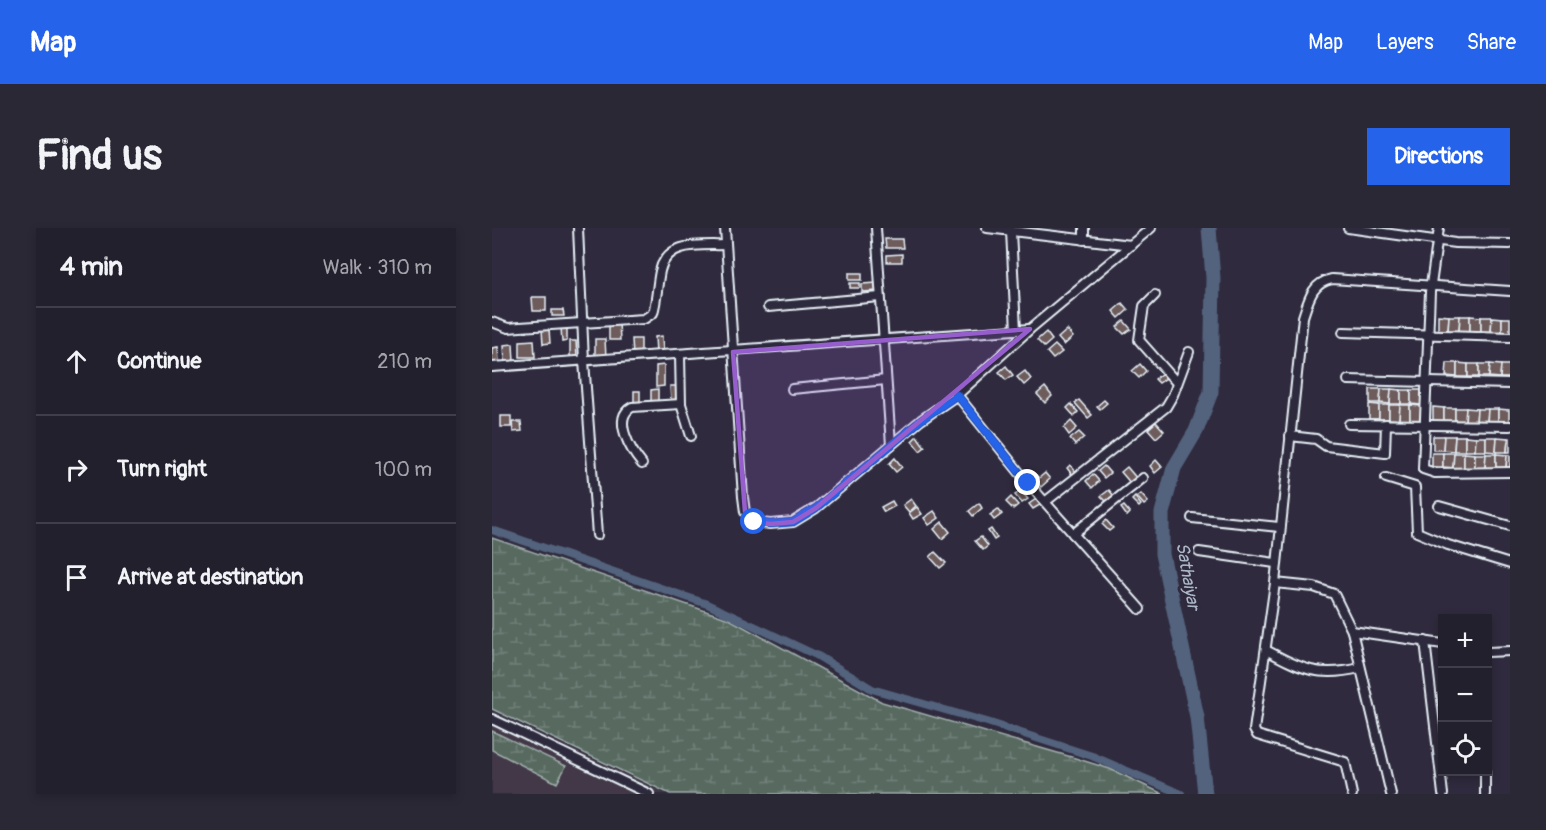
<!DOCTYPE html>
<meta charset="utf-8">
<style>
:root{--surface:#23202e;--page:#2b2836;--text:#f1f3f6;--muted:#a3a3aa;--line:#403e4a;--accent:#2563eb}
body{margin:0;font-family:Pangolin,sans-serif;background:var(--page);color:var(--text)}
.controls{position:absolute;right:18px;bottom:18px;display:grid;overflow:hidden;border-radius:0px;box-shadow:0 3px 9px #0003}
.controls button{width:54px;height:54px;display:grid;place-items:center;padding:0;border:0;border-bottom:2px solid var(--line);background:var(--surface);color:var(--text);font:30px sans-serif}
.stop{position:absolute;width:18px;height:18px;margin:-14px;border:4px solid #2563eb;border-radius:50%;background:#fff}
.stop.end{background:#2563eb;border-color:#fff;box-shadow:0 2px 6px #0008}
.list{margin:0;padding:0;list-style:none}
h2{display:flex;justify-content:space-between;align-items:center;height:78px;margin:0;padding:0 24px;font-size:26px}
h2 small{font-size:20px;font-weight:400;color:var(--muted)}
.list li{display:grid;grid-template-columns:39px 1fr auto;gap:18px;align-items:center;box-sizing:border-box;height:108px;padding:0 24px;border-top:2px solid var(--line)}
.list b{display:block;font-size:22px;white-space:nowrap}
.list em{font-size:20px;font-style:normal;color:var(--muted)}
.icon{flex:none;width:33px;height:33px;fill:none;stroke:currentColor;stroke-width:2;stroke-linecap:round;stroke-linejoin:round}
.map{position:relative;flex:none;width:1018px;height:566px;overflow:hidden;border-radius:0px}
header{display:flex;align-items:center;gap:36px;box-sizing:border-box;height:84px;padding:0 30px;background:var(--accent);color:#fff}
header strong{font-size:28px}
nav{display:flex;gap:33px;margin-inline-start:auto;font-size:21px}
.intro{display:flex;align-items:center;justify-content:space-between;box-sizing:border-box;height:144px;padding:0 36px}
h1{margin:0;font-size:42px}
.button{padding:15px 27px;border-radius:0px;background:var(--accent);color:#fff;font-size:21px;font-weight:700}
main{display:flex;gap:36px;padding:0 36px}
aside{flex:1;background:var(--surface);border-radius:0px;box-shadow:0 3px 9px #0003}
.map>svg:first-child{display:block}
.built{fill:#423946}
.wetland{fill:url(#wetland-marsh);stroke:#a0aeac;stroke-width:1.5}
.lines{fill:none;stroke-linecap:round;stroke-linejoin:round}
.canal{stroke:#53627d;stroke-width:8}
.river{stroke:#53627d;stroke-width:15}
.building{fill:#6e5c5b;stroke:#e8f1f8;stroke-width:1.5}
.street-casing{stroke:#e8f1f8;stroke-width:12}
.street{stroke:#2f2a3d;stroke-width:8}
.route{stroke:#2563eb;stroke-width:8}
.marked{fill:#965dcd;fill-opacity:0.2;stroke:#965dcd;stroke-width:4.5;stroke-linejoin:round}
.labels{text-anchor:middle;stroke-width:6;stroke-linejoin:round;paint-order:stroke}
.water-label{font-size:18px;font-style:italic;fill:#acb8c7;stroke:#2f2a3d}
</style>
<header>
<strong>Map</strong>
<nav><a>Map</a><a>Layers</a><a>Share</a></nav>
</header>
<div class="intro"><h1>Find us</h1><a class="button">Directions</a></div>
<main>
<aside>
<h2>4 min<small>Walk · 310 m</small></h2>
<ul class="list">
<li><svg class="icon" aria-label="ahead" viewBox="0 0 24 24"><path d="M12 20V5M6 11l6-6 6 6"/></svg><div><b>Continue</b></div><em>210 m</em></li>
<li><svg class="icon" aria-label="right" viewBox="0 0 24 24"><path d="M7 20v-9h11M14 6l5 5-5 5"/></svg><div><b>Turn right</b></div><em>100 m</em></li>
<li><svg class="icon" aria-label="arrive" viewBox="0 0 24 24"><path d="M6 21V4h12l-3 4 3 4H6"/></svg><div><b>Arrive at destination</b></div></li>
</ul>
</aside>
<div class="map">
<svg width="1018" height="566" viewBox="0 0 1018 566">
<defs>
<pattern id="wetland-marsh" width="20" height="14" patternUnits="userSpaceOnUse" patternTransform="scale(1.5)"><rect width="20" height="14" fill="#596a61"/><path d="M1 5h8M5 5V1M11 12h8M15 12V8" fill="none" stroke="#718078"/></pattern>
</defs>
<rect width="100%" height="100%" fill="#2f2a3d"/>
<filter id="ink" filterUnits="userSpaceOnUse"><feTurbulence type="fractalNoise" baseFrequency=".0167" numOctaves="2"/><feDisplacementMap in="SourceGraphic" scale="12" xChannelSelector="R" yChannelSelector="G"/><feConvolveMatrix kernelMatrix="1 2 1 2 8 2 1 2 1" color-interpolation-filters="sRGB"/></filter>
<g filter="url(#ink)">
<polygon class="built" points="0,484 170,564 174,566 0,566"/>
<g class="wetland">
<polygon points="0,310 237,391 390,474 583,530 618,541 671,566 178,566 0,481"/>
<polygon points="0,503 74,538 65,555 0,522"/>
</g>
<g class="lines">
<polyline class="canal" points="0,302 215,376 326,428 380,461 495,494 600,528 689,566"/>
<polyline class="river" points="713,566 705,489 670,326 670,285 682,240 704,203 719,164 721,50 717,0"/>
</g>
<g class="building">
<polygon points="393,11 410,11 411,20 394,20"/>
<polygon points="410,26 410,34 395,34 395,27"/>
<rect x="357" y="45" width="13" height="7"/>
<rect x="358" y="55" width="10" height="5"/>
<polygon points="385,55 385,63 370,64 370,56"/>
<polygon points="40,69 54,69 54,83 41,83"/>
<polygon points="630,75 636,82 627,90 621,83"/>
<polygon points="60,82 71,82 72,88 60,88"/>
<polygon points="946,87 957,88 956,103 946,102"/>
<polygon points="957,88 968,88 967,103 956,103"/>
<polygon points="968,88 978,88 978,103 967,103"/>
<polygon points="978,88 989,89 989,104 978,103"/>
<polygon points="989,89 1000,89 999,104 989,104"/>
<polygon points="1000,89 1010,90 1010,105 999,104"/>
<rect x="1010" y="90" width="8" height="15"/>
<polygon points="632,93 639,101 632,106 625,99"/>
<polygon points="117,95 127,95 128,112 117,112"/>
<polygon points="69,99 75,99 75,113 70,114"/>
<polygon points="57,101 58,115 51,116 50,102"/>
<polygon points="575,102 581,109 572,117 566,110"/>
<polygon points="554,104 560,112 552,119 545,112"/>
<polygon points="170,108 171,125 164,125 163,109"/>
<polygon points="103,111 113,111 114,130 103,131"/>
<polygon points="140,111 149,111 149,128 141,128"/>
<polygon points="42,112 43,129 28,129 28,113"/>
<polygon points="78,113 84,113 85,130 78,130"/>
<polygon points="21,116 22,134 13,134 12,117"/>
<polygon points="563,117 570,124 561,131 555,124"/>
<polygon points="6,119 7,135 0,135 0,120"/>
<polygon points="955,135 965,135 965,149 954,148"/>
<polygon points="965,135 976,136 976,149 965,149"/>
<polygon points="648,136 654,143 647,150 640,143"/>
<rect x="976" y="136" width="11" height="13"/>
<polygon points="987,136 998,136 997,149 987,149"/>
<polygon points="998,136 1009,137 1008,150 997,149"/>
<polygon points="172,137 172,158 164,159 164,138"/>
<polygon points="1009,137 1018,137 1018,150 1008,150"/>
<polygon points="514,138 521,147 514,152 507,144"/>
<polygon points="533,143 539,151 532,157 525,149"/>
<polygon points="670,145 674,150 667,155 663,151"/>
<polygon points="178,158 188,158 188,174 179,174"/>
<polygon points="553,159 560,168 553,175 545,166"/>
<polygon points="166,161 166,174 159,174 159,162"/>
<polygon points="878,161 889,161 888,175 878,175"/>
<polygon points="889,161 899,161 898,176 888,175"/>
<polygon points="899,161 909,162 909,176 898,176"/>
<rect x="909" y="162" width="10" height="14"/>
<polygon points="919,162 930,162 929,177 919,176"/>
<rect x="142" y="163" width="6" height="12"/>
<polygon points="587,172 600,187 596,190 583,175"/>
<polygon points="612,172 615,175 608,181 605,178"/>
<polygon points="579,176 586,184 582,188 575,180"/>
<polygon points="877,176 887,177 887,191 877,191"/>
<rect x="887" y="177" width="10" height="14"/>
<polygon points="897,177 908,177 907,192 897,191"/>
<polygon points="908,177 918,177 918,192 907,192"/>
<polygon points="918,177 929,178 928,192 918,192"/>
<polygon points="941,179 952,180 952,194 941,193"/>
<rect x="952" y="180" width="11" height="14"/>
<polygon points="963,180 974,180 973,194 963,194"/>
<polygon points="974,180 985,181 984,195 973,194"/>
<polygon points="985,181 996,181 995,195 984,195"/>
<polygon points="996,181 1006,181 1006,195 995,195"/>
<polygon points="1006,181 1017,182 1017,196 1006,195"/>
<rect x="9" y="188" width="10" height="11"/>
<polygon points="579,193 585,200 577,207 572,200"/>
<polygon points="20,194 29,194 30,203 21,204"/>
<polygon points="664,194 672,203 664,210 656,201"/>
<polygon points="587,204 592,209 583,217 578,211"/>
<polygon points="425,208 433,219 428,223 420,213"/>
<polygon points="941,208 952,208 951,222 941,222"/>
<polygon points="952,208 963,208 962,223 951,222"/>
<polygon points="963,208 973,208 973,223 962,223"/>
<polygon points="973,208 984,209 983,223 973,223"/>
<polygon points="984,209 994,209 994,223 983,223"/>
<polygon points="994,209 1005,209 1004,224 994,223"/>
<polygon points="1005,209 1016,210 1015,224 1004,224"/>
<polygon points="1016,210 1018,210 1018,224 1015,224"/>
<rect x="940" y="225" width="11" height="14"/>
<polygon points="951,225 962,225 961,240 951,239"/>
<polygon points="962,225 972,225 972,240 961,240"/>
<polygon points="972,225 983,226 983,240 972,240"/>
<polygon points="983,226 994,226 993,240 983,240"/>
<polygon points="994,226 1004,226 1004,241 993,240"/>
<polygon points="1004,226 1015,227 1014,241 1004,241"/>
<polygon points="1015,227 1018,227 1018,241 1014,241"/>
<polygon points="403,230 410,239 404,244 397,236"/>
<polygon points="664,232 670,239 663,245 658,238"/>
<polygon points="578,237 585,245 581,248 575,240"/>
<polygon points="612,238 618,245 612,250 606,243"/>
<polygon points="635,239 646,252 640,257 629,244"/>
<polygon points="553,245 558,251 549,259 541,250 544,247 547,250"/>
<polygon points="601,246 607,253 600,260 594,253"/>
<polygon points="617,262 622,268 615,274 609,268"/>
<polygon points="529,263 536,271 530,275 523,267"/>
<polygon points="649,266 656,274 652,277 645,269"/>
<polygon points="519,269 526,277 521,281 514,274"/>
<polygon points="547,269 551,275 541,281 537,276"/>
<polygon points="643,269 649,277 647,279 640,272"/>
<polygon points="419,271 424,278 417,284 411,277"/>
<polygon points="400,273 403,278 392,284 389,279"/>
<polygon points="487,275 490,280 481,288 477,283"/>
<polygon points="632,278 638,285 635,288 629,280"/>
<polygon points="425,279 430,286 421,291 417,285"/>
<polygon points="506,281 510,286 502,292 498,287"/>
<polygon points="442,283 447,290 437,297 432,290"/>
<polygon points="614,292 621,300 617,303 610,296"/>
<polygon points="450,294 458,304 450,311 442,301"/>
<polygon points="499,301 505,310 502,312 496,303"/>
<polygon points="489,309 496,318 491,322 483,313"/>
<polygon points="443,324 454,335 448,340 438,329"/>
</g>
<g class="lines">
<g class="street-casing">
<g id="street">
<polyline points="86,0 92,133 105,307"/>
<polyline points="233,0 251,269 253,284 262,294 278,296 301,294 324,280 429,192 465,167 538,101 659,0"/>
<polyline points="384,0 399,217"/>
<polyline points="495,0 639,17"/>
<polyline points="856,0 963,15 1018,16"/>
<polyline points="947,0 938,64 931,241 943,245 1018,244"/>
<polyline points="519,3 524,102"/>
<polyline points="592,12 592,0"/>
<polyline points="663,67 652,78 647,112 685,155"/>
<polyline points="276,79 388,69"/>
<path d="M0,94L16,100L28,99L152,91L161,85C165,71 165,57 168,43C175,12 209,18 234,17"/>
<polyline points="851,104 1018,109"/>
<polyline points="188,127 189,176 199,208"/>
<polyline points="0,139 537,101"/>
<polyline points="856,152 1018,156"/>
<polyline points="300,161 394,152"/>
<polyline points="465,167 536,255 648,381"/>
<polyline points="857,196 1018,198"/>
<polyline points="798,208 824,211 834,218 893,225 894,196"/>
<path d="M150,236C140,224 119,191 140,179L189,176"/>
<polyline points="894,250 923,259 925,304 956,317 1018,336"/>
<polyline points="553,274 674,179 681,167 697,124"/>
<polyline points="947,278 1018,298"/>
<polyline points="700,290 787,299"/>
<polyline points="581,306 651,250"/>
<polyline points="707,324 783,335"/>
<polyline points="783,355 822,359 842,366 860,403 951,416"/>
<polyline points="860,403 899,566"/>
<polyline points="933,413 951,566"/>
<path d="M774,422C810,441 826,450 868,440"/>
<polyline points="996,424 1018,423"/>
<polyline points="0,491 157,566"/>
<polyline points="993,544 993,566"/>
<path d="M860,566L853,534L765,507L762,502L783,355L811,89C817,71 820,55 840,51L1018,63"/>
</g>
</g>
<use href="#street" class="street"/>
</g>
</g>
<g class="lines" filter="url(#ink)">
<polyline class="route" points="262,294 278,296 301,294 324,280 429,192 465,167 536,255"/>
</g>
<path class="marked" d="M538,101L324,280L301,294L278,296L262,294L253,284L241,124Z"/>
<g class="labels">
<g class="water-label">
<text transform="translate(696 348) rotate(80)" y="6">Sathaiyar</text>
</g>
</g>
</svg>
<div class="controls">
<button>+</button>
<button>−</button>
<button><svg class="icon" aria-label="locate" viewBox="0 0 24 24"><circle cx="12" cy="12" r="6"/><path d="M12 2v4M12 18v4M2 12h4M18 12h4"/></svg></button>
</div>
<div class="stop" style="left:262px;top:294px"></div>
<div class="stop end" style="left:536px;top:255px"></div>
</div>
</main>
